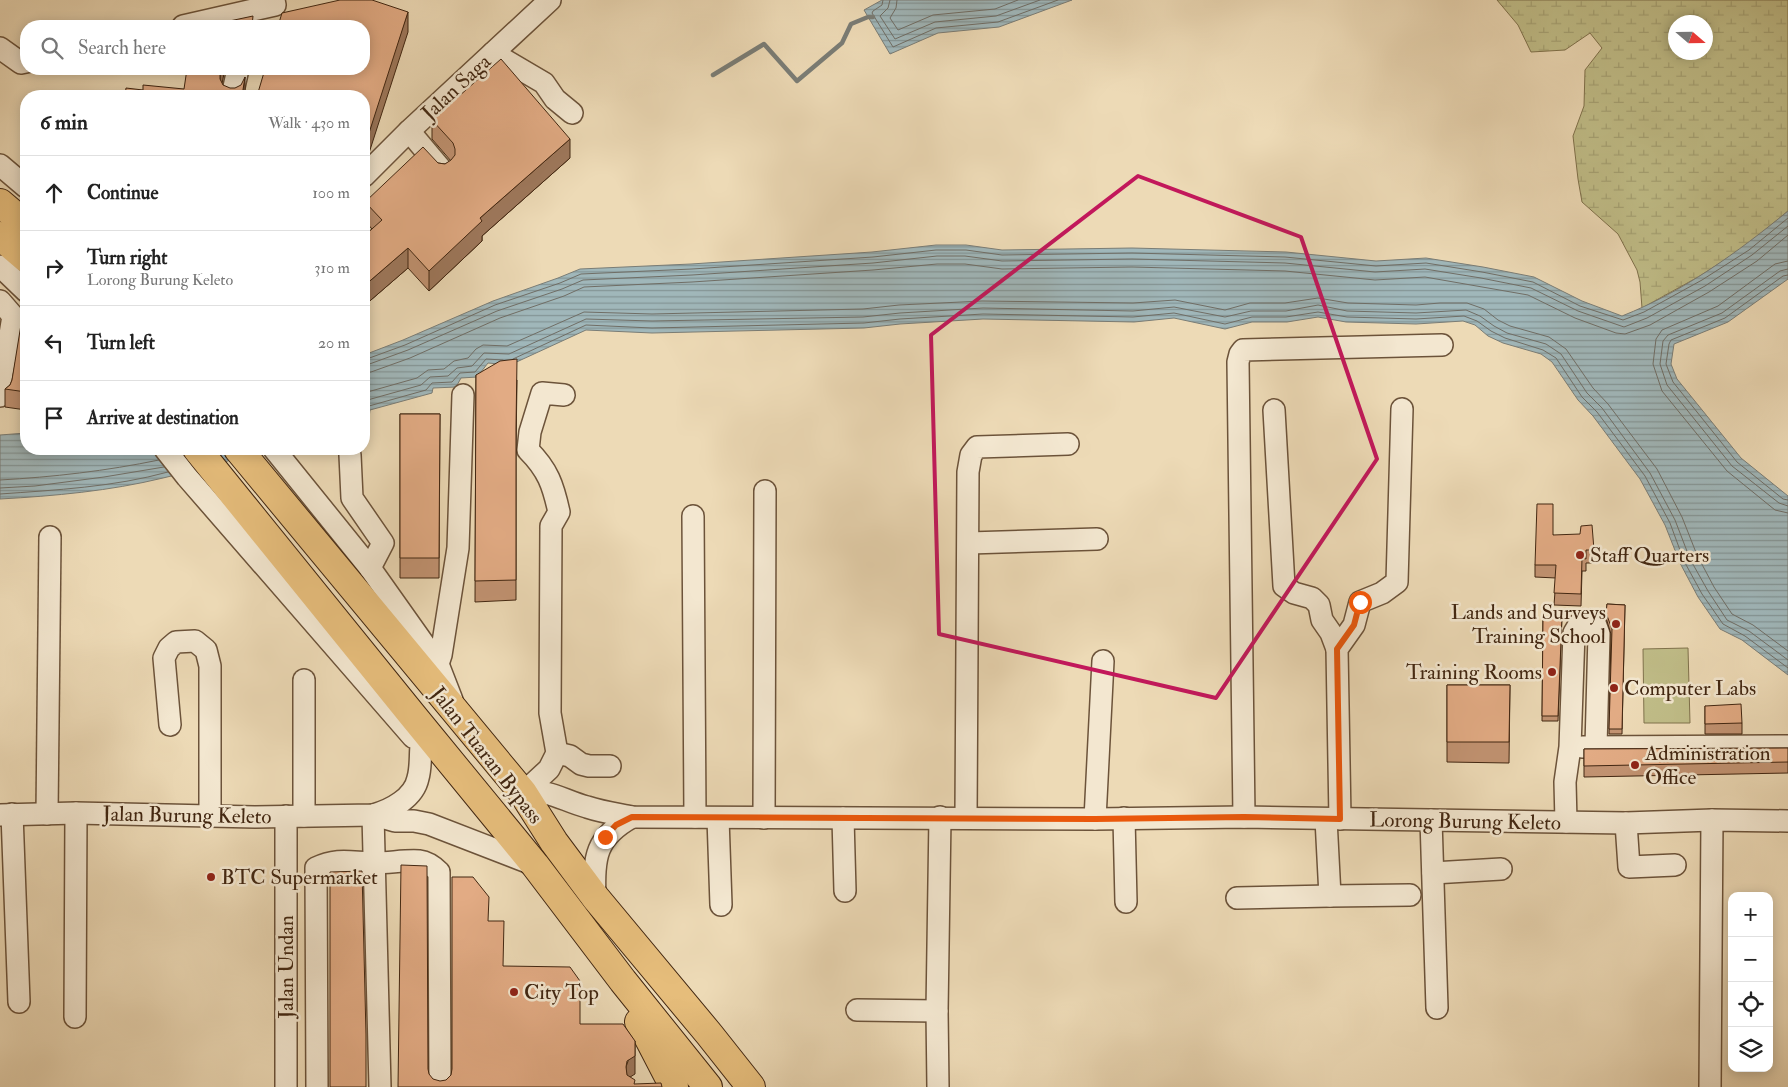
<!DOCTYPE html>
<meta charset="utf-8">
<style>
:root{--surface:#fff;--page:#f2f2f2;--text:#222;--muted:#767676;--line:#e0e0e0}
body{margin:0;font-family:"IM FELL Double Pica",serif;background:var(--page);color:var(--text)}
.controls{position:absolute;right:15px;bottom:15px;display:grid;overflow:hidden;border-radius:10px;box-shadow:0 2px 12px #0003}
.controls button{width:45px;height:45px;display:grid;place-items:center;padding:0;border:0;border-bottom:1px solid var(--line);background:var(--surface);color:var(--text);font:25px sans-serif}
.compass{position:absolute;left:1668px;top:15px;width:45px;height:45px;border-radius:50%;background:var(--surface);box-shadow:0 2px 12px #0003;rotate:110deg}
.stop{position:absolute;width:15px;height:15px;margin:-11px;border:4px solid #ea580c;border-radius:50%;background:#fff}
.stop.end{background:#ea580c;border-color:#fff;box-shadow:0 1px 5px #0008}
.list{margin:0;padding:0;list-style:none}
h2{display:flex;justify-content:space-between;align-items:center;height:65px;margin:0;padding:0 20px;font-size:21px}
h2 small{font-size:16px;font-weight:400;color:var(--muted)}
.list li{display:grid;grid-template-columns:32px 1fr auto;gap:15px;align-items:center;box-sizing:border-box;height:75px;padding:0 20px;border-top:1px solid var(--line)}
.list b{display:block;font-size:19px;white-space:nowrap}
.list p{margin:0;font-size:16px;white-space:nowrap;color:var(--muted)}
.list em{font-size:16px;font-style:normal;color:var(--muted)}
.icon{flex:none;width:28px;height:28px;fill:none;stroke:currentColor;stroke-width:2;stroke-linecap:round;stroke-linejoin:round}
.map{position:relative;flex:none;width:1788px;height:1087px;overflow:hidden}
.search{position:absolute;background:var(--surface);box-shadow:0 2px 12px #0003;left:20px;top:20px;width:350px;height:55px;display:flex;align-items:center;gap:12px;box-sizing:border-box;padding:0 18px;border-radius:20px;color:var(--muted);font-size:19px}
.panel{position:absolute;background:var(--surface);box-shadow:0 2px 12px #0003;left:20px;top:90px;width:350px;height:365px;border-radius:20px}
.map>svg:first-child{display:block}
.wetland{fill:url(#wetland-marsh);stroke:#80724c;fill-rule:evenodd}
.garden{fill:#c0bd88;stroke:#80724c}
.water{fill:url(#water-rules);stroke:#7a7d76}
.lines{fill:none;stroke-linecap:round;stroke-linejoin:round}
.shore{stroke:#706e66;stroke-width:1}
.stream{stroke:#7a7d76;stroke-width:4.5}
.minor-casing{stroke:#6c533a;stroke-width:24}
.highway-casing{stroke:#412611;stroke-width:30}
.minor{stroke:#f3e7d0;stroke-width:21}
.highway{stroke:#e6bd7b;stroke-width:28}
.wall{fill:#c29372;stroke:#412611}
.shaded-wall{fill:#9e785c;stroke:#412611}
.building{fill:#e2ab84;stroke:#412611}
.route{stroke:#ea580c;stroke-width:6}
.marked{fill:none;stroke:#c2185b;stroke-width:4;stroke-linejoin:round}
.poi-dot{fill:#8f2418;stroke:#f3e7d0;stroke-width:2}
.labels{text-anchor:middle;stroke-width:5;stroke-linejoin:round;paint-order:stroke}
.street-label{font-size:21px;fill:#412611;stroke:#f3e7d0}
.poi-label{font-size:21px;fill:#412611;stroke:#f3e7d0;text-anchor:start}
</style>
<div class="map">
<svg width="1788" height="1087" viewBox="0 0 1788 1087">
<defs>
<pattern id="wetland-marsh" width="20" height="14" patternUnits="userSpaceOnUse" patternTransform="scale(1.25)"><rect width="20" height="14" fill="#c0bd88"/><path d="M1 5h8M5 5V1M11 12h8M15 12V8" fill="none" stroke="#a6a274"/></pattern>
<pattern id="water-rules" width="6" height="5" patternUnits="userSpaceOnUse" patternTransform="scale(1.25)"><rect width="6" height="5" fill="#a0b7ba"/><path d="M0 2.5h6" fill="none" stroke="#849596"/></pattern>
</defs>
<rect width="100%" height="100%" fill="#eddab6"/>
<filter id="stains"><feTurbulence type="fractalNoise" baseFrequency=".004" numOctaves="4"/><feColorMatrix values="0 0 0 0 .2 0 0 0 0 .09 0 0 0 0 .02 0 0 0 .5 -.17"/></filter>
<radialGradient id="worn" r=".72"><stop offset=".6" stop-color="#630" stop-opacity="0"/><stop offset="1" stop-color="#630" stop-opacity=".3"/></radialGradient>
<path class="wetland" d="M1497,0H1788V211L1746,246L1700,276L1642,308L1640,282L1637,270L1618,234L1582,202L1578,179L1573,136L1584,106L1585,70L1602,48L1590,33L1565,50L1531,52L1518,25ZM1676,22H1706V52H1676Z"/>
<polygon class="garden" points="1688,648 1690,723 1644,723 1643,649"/>
<g class="water">
<polygon points="882,0 1072,0 999,27 938,33 890,54 864,10"/>
<path d="M1788,211V279L1728,322L1674,344L1671,364L1677,379L1741,458L1788,496V675L1742,640L1720,629L1698,597L1680,563L1665,525L1640,479L1593,416L1578,400L1552,362L1541,354L1503,343L1488,336L1475,325L1463,321L1416,324L1346,322L1318,317L1287,322H1252L1225,329L1174,318L1134,322L983,319L900,324L864,328L652,333L586,330L510,365L488,363L477,377L461,378L456,387L433,388L432,393L370,410L369,418L364,420V355L403,340L493,301L558,278L580,269L691,264L872,252L936,245H966L1002,250L1132,248L1286,252L1376,261L1426,258L1483,267L1534,277L1582,301L1622,316C1683,292 1738,252 1788,211Z"/>
<path d="M26,433V449H269C234,459 199,470 163,478C110,491 54,496 0,499V435Z"/>
</g>
<g class="lines">
<g class="shore">
<polyline points="883,0 882,5 873,11 872,13 893,47 936,28 998,22 1058,0"/>
<polyline points="890,0 888,8 880,16 895,39 935,22 996,16 1040,0"/>
<polyline points="897,0 896,8 890,18 898,30 933,15 995,9 1018,0"/>
<polyline points="1788,261 1775,264 1718,306 1662,330 1656,339 1653,364 1662,391 1727,471 1775,510 1788,513"/>
<polyline points="1788,269 1780,271 1722,313 1668,335 1663,341 1660,364 1667,385 1732,466 1779,503 1788,506"/>
<polyline points="1788,275 1783,276 1725,318 1671,340 1669,344 1666,364 1673,382 1737,462 1783,499 1788,500"/>
<polyline points="513,359 586,325 652,328 864,323 900,319 983,314 1133,317 1174,313 1225,324 1252,317 1286,317 1318,312 1347,317 1416,319 1464,316 1477,321 1491,331 1505,338 1543,350 1556,358 1582,397 1597,412 1645,476 1670,523 1684,561 1702,594 1723,624 1745,636 1788,668"/>
<polyline points="364,360 405,345 495,305 560,283 581,274 692,269 873,257 936,250 966,250 1002,255 1132,253 1285,257 1376,266 1426,263 1482,272 1533,282 1580,306 1623,320 1644,312 1702,280 1749,250 1788,218"/>
<polyline points="364,366 408,350 497,311 562,289 583,280 692,275 873,263 937,256 965,256 1002,261 1132,259 1285,263 1375,272 1425,269 1481,278 1531,288 1578,311 1624,327 1647,318 1705,286 1752,255 1788,226"/>
<polyline points="364,373 371,372 410,358 500,318 564,296 584,287 692,282 873,270 937,264 965,264 1002,269 1132,267 1285,271 1375,280 1425,277 1528,295 1575,318 1616,333 1625,334 1650,325 1709,292 1757,261 1788,235"/>
<polyline points="364,393 417,378 428,370 444,369 454,361 468,358 476,349 483,345 507,346 584,312 652,314 863,309 899,305 982,301 1133,303 1175,300 1225,310 1250,303 1285,303 1318,298 1348,303 1416,305 1440,303 1467,303 1484,309 1498,320 1510,326 1549,337 1566,349 1593,388 1608,404 1657,469 1682,517 1697,555 1714,587 1732,614 1753,625 1788,651"/>
<polyline points="364,401 421,385 430,377 448,376 457,368 472,366 484,353 509,354 586,319 652,321 863,317 900,313 983,308 1133,311 1174,307 1225,317 1251,311 1286,311 1318,305 1347,311 1416,313 1466,310 1480,316 1494,326 1507,333 1546,344 1561,354 1587,393 1602,408 1650,473 1675,520 1690,559 1708,591 1727,620 1749,631 1788,660"/>
<polyline points="364,414 366,408 369,406 426,390 432,383 452,382 460,373 475,372 486,359 503,360"/>
<path d="M0,480C53,477 106,471 159,460"/>
<polyline points="0,488 35,486 104,477 164,467"/>
<path d="M0,494C56,490 114,487 168,472"/>
</g>
<polyline class="stream" points="713,75 764,44 797,81 842,43 851,24 868,17 873,17"/>
<g class="minor-casing">
<g id="minor">
<polyline points="183,26 275,5 274,0"/>
<polyline points="0,48 21,63 26,62"/>
<polyline points="493,53 544,83 555,99 572,113"/>
<polyline points="232,96 238,69"/>
<polyline points="409,131 441,169"/>
<polyline points="0,165 26,187"/>
<polyline points="364,176 409,131 550,0"/>
<polyline points="0,266 26,291"/>
<polyline points="0,301 13,316 0,396"/>
<polyline points="1274,410 1284,586 1294,593 1312,598 1319,605 1322,620 1331,633 1337,649"/>
<polyline points="165,449 187,477 413,737"/>
<polyline points="274,449 370,568 438,664 452,700"/>
<polyline points="350,455 352,498 383,543 370,568"/>
<polyline points="693,516 695,817"/>
<polyline points="969,543 1097,539"/>
<polyline points="438,664 441,655 458,548 463,395"/>
<polyline points="170,725 164,658 169,648 176,642 195,641 206,650 210,666 210,815"/>
<polyline points="1582,747 1788,746"/>
<polyline points="557,753 570,756 581,764 589,766 610,766"/>
<path d="M523,793C551,789 561,800 587,807C602,812 617,814 632,817L1095,819L1244,817L1626,823L1712,820L1788,821"/>
<path d="M523,793L549,769L557,753L550,713L551,526L559,512C553,485 548,470 528,450L530,432L542,393L564,395"/>
<polyline points="12,814 19,1002"/>
<polyline points="47,814 50,537"/>
<path d="M0,815L76,813L255,817L373,815C391,810 414,798 418,778C421,768 420,756 421,746"/>
<polyline points="373,815 380,1087"/>
<polyline points="374,815 395,821 414,821 429,824 535,865"/>
<polyline points="286,816 286,1087"/>
<polyline points="304,816 304,680"/>
<polyline points="966,817 968,472 971,455 977,447 1068,444"/>
<polyline points="1244,817 1238,362 1240,354 1243,350 1442,345"/>
<polyline points="718,818 721,905"/>
<polyline points="764,818 765,491"/>
<polyline points="843,818 845,891"/>
<polyline points="1124,818 1126,902"/>
<polyline points="1095,819 1103,661"/>
<polyline points="1326,819 1330,896 1410,895"/>
<polyline points="1340,819 1337,649 1354,625 1360,602 1382,593 1397,582 1402,409"/>
<polyline points="1431,820 1437,1008"/>
<polyline points="1566,822 1565,782 1570,747 1574,633 1580,623 1587,620 1595,623 1599,634 1596,746"/>
<polyline points="1626,823 1629,867 1675,865"/>
<polyline points="1433,873 1501,869"/>
<path d="M595,897C593,857 596,837 632,817"/>
<polyline points="1237,898 1330,896"/>
<polyline points="857,1010 937,1011"/>
<polyline points="75,1017 76,813"/>
<path d="M317,1087L316,868C338,857 353,863 376,863C390,863 405,860 419,861C427,862 433,866 439,872L440,1087"/>
<polyline points="938,1087 937,1011 940,817"/>
<polyline points="1710,1087 1712,820"/>
</g>
</g>
<g class="highway-casing">
<g id="highway">
<polyline points="0,203 26,225"/>
<polyline points="0,236 26,258"/>
<polyline points="197,449 413,716 535,865 623,981 708,1087"/>
<polyline points="238,449 523,793 554,842 595,897 709,1034 751,1087"/>
<polyline points="639,1022 645,1031 674,1087"/>
</g>
</g>
<use href="#minor" class="minor"/>
<use href="#highway" class="highway"/>
</g>
<g class="wall">
<polygon points="432,120 570,158 482,236 482,241 429,291 408,268 364,306 364,236 372,229 365,221 365,202 438,163 445,164 451,161 432,139"/>
<polygon points="26,307 26,410 5,407 5,389 10,385 12,380"/>
<polygon points="476,375 517,380 516,447 516,600 475,602"/>
<polygon points="400,414 440,414 439,578 400,578"/>
<polygon points="1553,535 1594,550 1594,563 1586,563 1586,571 1582,571 1581,606 1554,605 1556,578 1535,577 1535,565"/>
<polygon points="1607,604 1625,605 1622,734 1609,734 1611,634 1606,618"/>
<polygon points="1562,616 1558,721 1542,721 1543,618"/>
<polygon points="1447,685 1510,685 1509,763 1447,762"/>
<polygon points="1705,706 1742,723 1742,734 1705,734"/>
<polygon points="1788,748 1788,773 1584,777 1584,749"/>
</g>
<g class="shaded-wall">
<polygon points="408,12 408,32 369,153 364,159 364,138"/>
<polygon points="221,69 225,69 220,93 220,73"/>
<polygon points="245,77 245,96 242,96"/>
<polygon points="570,139 570,158 482,236 482,241 429,291 429,271 480,218"/>
<polygon points="408,248 408,268 364,306 364,286"/>
<polygon points="635,1041 635,1074 627,1079 626,1067"/>
</g>
<g class="building">
<polygon points="340,0 372,0 408,12 369,133 364,138 364,96 257,96 265,69 364,69 364,26 278,26 282,13"/>
<polygon points="253,16 252,26 206,26"/>
<polygon points="501,59 570,139 480,218 482,221 429,271 408,248 364,286 364,236 382,220 365,202 423,147 438,163 445,164 451,160 455,155 455,149 453,143 432,120"/>
<polygon points="187,69 221,69 220,73 220,79 223,85 230,88 235,88 241,85 245,77 242,96 125,96 126,88 143,90 143,85 184,89"/>
<polygon points="24,306 26,307 26,392 5,389 10,385 12,380"/>
<polygon points="517,359 516,428 516,580 475,581 476,375 500,361"/>
<polygon points="400,414 440,414 439,558 400,558"/>
<polygon points="1537,504 1553,504 1553,535 1580,534 1581,526 1592,525 1594,550 1586,550 1586,559 1582,558 1581,594 1554,593 1556,565 1535,565"/>
<polygon points="1607,604 1625,605 1622,729 1609,729 1612,629 1606,613"/>
<polygon points="1562,616 1558,716 1542,716 1543,618"/>
<polygon points="1447,685 1510,685 1509,742 1447,742"/>
<polygon points="1741,704 1742,723 1705,724 1705,706"/>
<polygon points="1788,748 1788,762 1584,766 1584,749"/>
<polygon points="401,865 427,866 428,1069 429,1074 433,1079 440,1081 446,1080 451,1075 452,1069 452,877 473,877 489,897 488,921 504,921 503,966 570,967 580,981 580,1024 623,1024 635,1041 635,1056 627,1061 626,1067 627,1075 635,1080 634,1084 661,1083 662,1087 398,1087"/>
<polygon points="362,871 366,1035 366,1087 330,1087 330,872"/>
</g>
<g class="lines">
<polyline class="route" points="605,837 616,825 632,817 1095,819 1244,817 1340,819 1337,649 1354,625 1360,602"/>
</g>
<path class="marked" d="M1138,176L1301,237L1377,459L1216,698L939,634L931,335Z"/>
<g class="poi-dot">
<circle cx="1580" cy="555" r="5"/>
<circle cx="1616" cy="624" r="5"/>
<circle cx="1552" cy="672" r="5"/>
<circle cx="1614" cy="688" r="5"/>
<circle cx="1635" cy="765" r="5"/>
<circle cx="211" cy="877" r="5"/>
<circle cx="514" cy="992" r="5"/>
</g>
<g class="labels">
<g class="street-label">
<text transform="translate(456 87) rotate(-43)" y="7">Jalan Saga</text>
<text transform="translate(487 755) rotate(52)" y="7">Jalan Tuaran Bypass</text>
<text transform="translate(187 815) rotate(1)" y="7">Jalan Burung Keleto</text>
<text transform="translate(1465 821) rotate(1)" y="7">Lorong Burung Keleto</text>
<text transform="translate(286 967) rotate(-90)" y="7">Jalan Undan</text>
</g>
<g class="poi-label">
<text x="1590" y="562">Staff Quarters</text>
<text x="1606" y="619" text-anchor="end">Lands and Surveys<tspan x="1606" dy="24">Training School</tspan></text>
<text x="1542" y="679" text-anchor="end">Training Rooms</text>
<text x="1624" y="695">Computer Labs</text>
<text x="1645" y="760">Administration<tspan x="1645" dy="24">Office</tspan></text>
<text x="221" y="884">BTC Supermarket</text>
<text x="524" y="999">City Top</text>
</g>
</g>
<rect width="100%" height="100%" filter="url(#stains)"/>
<rect width="100%" height="100%" fill="url(#worn)"/>
</svg>
<div class="controls">
<button>+</button>
<button>−</button>
<button><svg class="icon" aria-label="locate" viewBox="0 0 24 24"><circle cx="12" cy="12" r="6"/><path d="M12 2v4M12 18v4M2 12h4M18 12h4"/></svg></button>
<button><svg class="icon" aria-label="layers" viewBox="0 0 24 24"><path d="M12 4l9 5-9 5-9-5zM3 14l9 5 9-5"/></svg></button>
</div>
<svg class="compass" viewBox="-18 -18 36 36"><path d="M0-13l5 13h-10z" fill="#e53935"/><path d="M0 13l5-13h-10z" fill="#767676"/></svg>
<div class="stop" style="left:1360px;top:602px"></div>
<div class="stop end" style="left:605px;top:837px"></div>
<div class="search"><svg class="icon" aria-label="search" viewBox="0 0 24 24"><circle cx="10" cy="10" r="6"/><path d="M15 15l6 6"/></svg>Search here</div>
<section class="panel">
<h2>6 min<small>Walk · 430 m</small></h2>
<ul class="list">
<li><svg class="icon" aria-label="ahead" viewBox="0 0 24 24"><path d="M12 20V5M6 11l6-6 6 6"/></svg><div><b>Continue</b></div><em>100 m</em></li>
<li><svg class="icon" aria-label="right" viewBox="0 0 24 24"><path d="M7 20v-9h11M14 6l5 5-5 5"/></svg><div><b>Turn right</b><p>Lorong Burung Keleto</p></div><em>310 m</em></li>
<li><svg class="icon" aria-label="left" viewBox="0 0 24 24"><path d="M17 20v-9H6M10 6l-5 5 5 5"/></svg><div><b>Turn left</b></div><em>20 m</em></li>
<li><svg class="icon" aria-label="arrive" viewBox="0 0 24 24"><path d="M6 21V4h12l-3 4 3 4H6"/></svg><div><b>Arrive at destination</b></div></li>
</ul>
</section>
</div>
